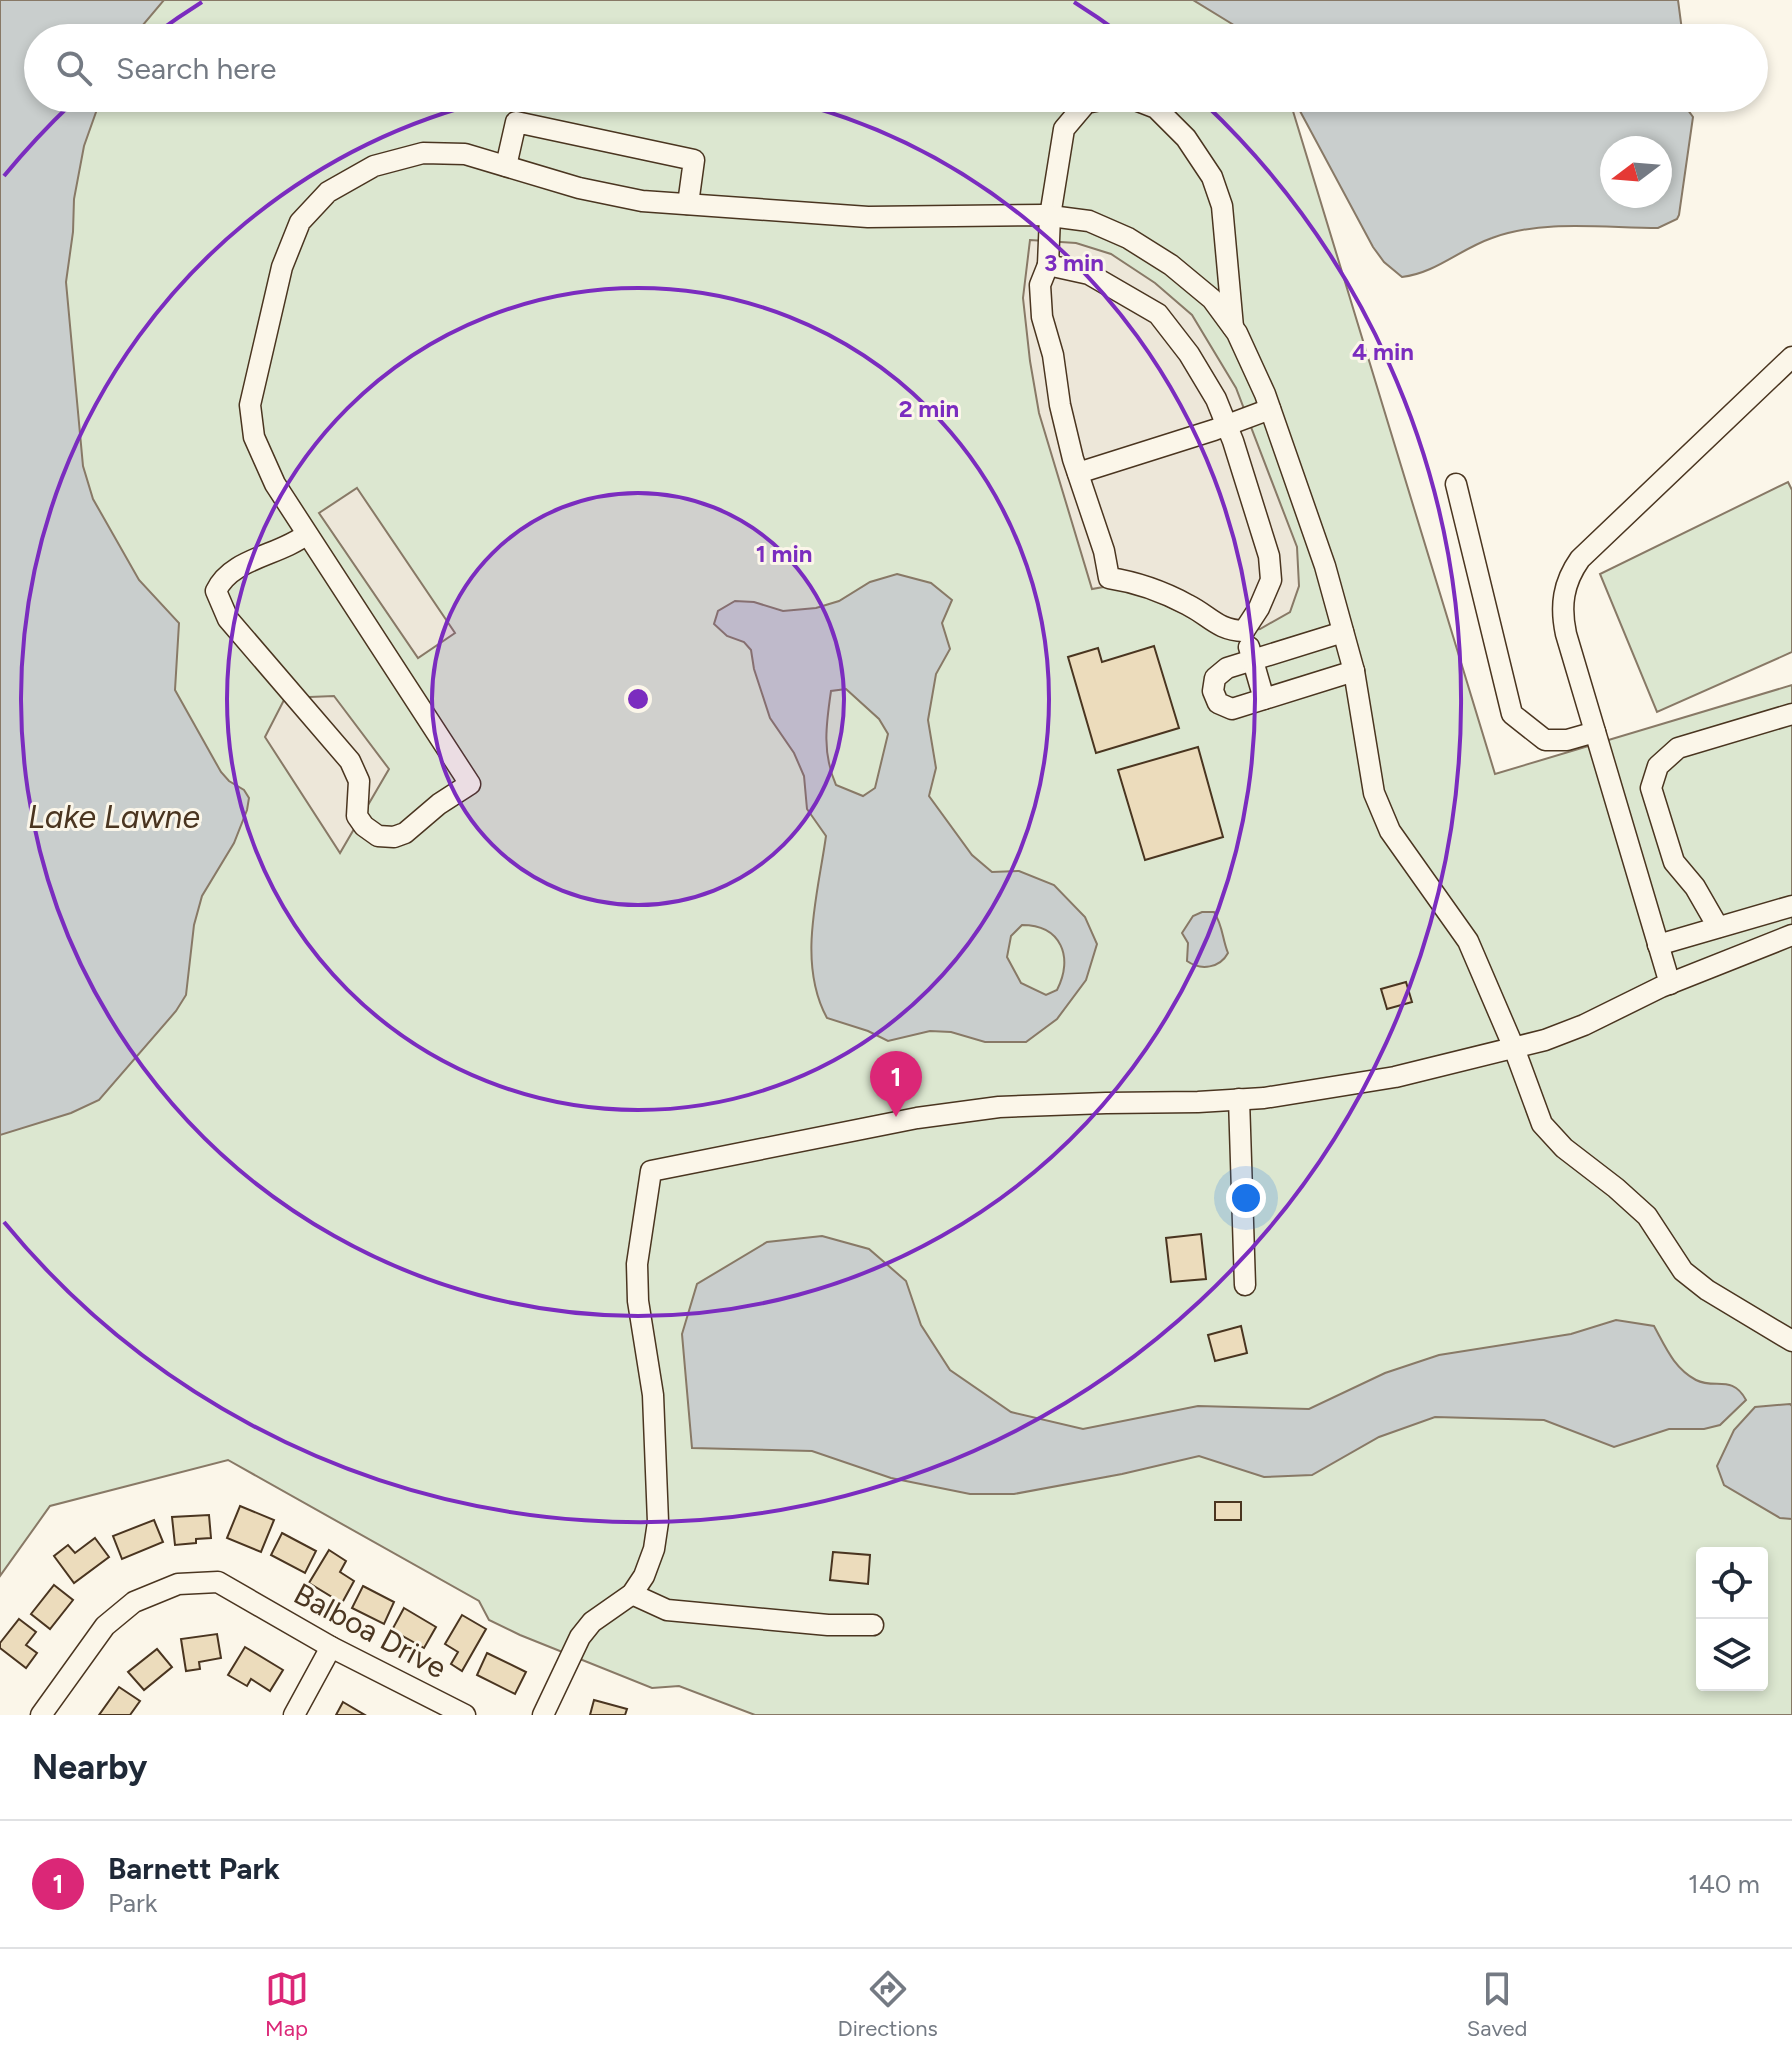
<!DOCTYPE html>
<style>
:root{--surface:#fff;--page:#f2f2f3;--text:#1f2937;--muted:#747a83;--line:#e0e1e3;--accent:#db2777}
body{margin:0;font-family:Figtree,sans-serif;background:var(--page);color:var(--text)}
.controls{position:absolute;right:24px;bottom:24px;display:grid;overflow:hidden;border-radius:8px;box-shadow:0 4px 12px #0003}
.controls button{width:72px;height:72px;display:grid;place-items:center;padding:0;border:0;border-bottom:2px solid var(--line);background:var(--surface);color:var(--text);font:40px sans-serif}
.compass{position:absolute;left:1600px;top:136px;width:72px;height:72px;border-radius:50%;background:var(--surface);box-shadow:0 4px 12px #0003;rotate:254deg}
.you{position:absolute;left:1246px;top:1198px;width:28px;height:28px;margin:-20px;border:6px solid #fff;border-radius:50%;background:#1a73e8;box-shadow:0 0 0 12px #1a73e833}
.badge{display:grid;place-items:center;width:52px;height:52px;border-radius:50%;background:var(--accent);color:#fff;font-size:26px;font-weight:700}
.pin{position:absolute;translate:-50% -66px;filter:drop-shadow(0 2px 4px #0008)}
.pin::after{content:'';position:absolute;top:42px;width:28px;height:24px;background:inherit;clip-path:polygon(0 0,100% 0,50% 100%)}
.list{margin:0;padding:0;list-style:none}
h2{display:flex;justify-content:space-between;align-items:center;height:104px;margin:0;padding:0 32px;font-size:34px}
h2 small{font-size:26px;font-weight:400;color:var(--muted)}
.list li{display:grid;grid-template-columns:52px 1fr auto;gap:24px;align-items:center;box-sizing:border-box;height:128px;padding:0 32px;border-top:2px solid var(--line)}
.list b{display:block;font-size:30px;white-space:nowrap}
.list p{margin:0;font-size:26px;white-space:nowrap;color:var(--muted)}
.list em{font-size:26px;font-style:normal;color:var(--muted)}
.icon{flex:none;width:44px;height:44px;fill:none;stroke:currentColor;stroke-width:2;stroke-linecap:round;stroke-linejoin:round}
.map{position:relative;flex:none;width:1792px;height:1715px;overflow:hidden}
.search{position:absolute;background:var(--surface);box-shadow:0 4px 12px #0003;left:24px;right:24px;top:24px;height:88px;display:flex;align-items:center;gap:20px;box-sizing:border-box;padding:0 28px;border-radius:44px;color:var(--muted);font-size:30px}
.sheet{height:232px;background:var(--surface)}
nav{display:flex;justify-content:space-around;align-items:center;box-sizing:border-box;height:112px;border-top:2px solid var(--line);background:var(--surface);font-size:22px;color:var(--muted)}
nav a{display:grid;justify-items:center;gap:4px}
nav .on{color:var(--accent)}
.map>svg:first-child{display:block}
.green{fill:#dce7d0;stroke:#887966;stroke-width:2;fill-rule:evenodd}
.parking{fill:#ede7d9;stroke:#887966;stroke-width:2}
.water{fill:#c9cecd;stroke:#887966;stroke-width:2;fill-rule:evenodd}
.building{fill:#ecdcbc;stroke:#4a3520;stroke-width:2}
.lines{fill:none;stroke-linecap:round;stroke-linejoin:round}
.minor-casing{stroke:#4a3520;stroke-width:23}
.minor{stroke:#fbf6e9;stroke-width:20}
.ring{fill:none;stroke:#7b2cbf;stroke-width:4}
.labels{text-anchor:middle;stroke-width:6;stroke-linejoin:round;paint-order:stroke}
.street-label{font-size:30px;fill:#4a3520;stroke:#fbf6e9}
.water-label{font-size:32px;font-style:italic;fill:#4a3520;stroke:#fbf6e9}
.centre{fill:#7b2cbf;stroke:#fbf6e9;stroke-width:4}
.ring-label{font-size:24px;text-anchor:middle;font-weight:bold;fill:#7b2cbf;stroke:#fbf6e9;stroke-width:6;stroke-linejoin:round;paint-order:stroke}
</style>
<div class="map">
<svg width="1792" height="1715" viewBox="0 0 1792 1715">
<rect width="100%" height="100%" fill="#fbf6e9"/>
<g class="green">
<path d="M0,0H1259L1270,38H38V98H1289L1495,774L1792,685V1715H755L679,1686L652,1688L520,1635L489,1620L479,1601L228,1460L50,1506L0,1576ZM1702,1553H1762V1685H1702Z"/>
<polygon points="1788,482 1792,490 1792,652 1657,712 1600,574"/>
</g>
<g class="parking">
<polygon points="1030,240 1076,243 1111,254 1155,283 1192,315 1236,388 1297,547 1299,586 1290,612 1260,629 1227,634 1120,584 1092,589 1039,413 1030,361 1023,298"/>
<polygon points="357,488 455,633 418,658 319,513"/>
<polygon points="334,696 389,769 340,853 265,737 285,698"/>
</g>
<g class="water">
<polygon points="0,0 164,0 132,38 38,38 38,98 101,98 84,146 74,199 73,232 66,282 83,466 93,499 139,580 179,623 175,690 221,772 229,781 244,790 249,798 247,810 234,843 202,896 194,925 186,995 176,1011 99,1100 71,1113 0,1135"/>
<polygon points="1193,0 1678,0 1683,38 1248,38 1237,27"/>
<path d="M1293,98H1686L1688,110L1693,117L1679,215L1677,219L1658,228C1605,228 1543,219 1492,238C1460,249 1436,273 1402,277L1384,262L1373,247ZM1612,148H1660V196H1612Z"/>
<path d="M897,574L931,583L952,600L942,623L950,649L936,674L928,720L936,768L929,796L972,855L992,872L1019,871L1054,885L1085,917L1097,944L1086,980L1057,1019L1026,1042H985L951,1032L930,1031L888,1041L868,1031L827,1018C797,963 818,894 826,836L807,809L804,776L794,753L770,718L754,669L751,650L744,642L727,636L714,624L718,611L735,601L754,602L783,611L816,608L839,601L870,582ZM846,689L879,719L888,734L875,788L863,796L836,785C822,753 826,725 831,691ZM1022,925C1061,925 1074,957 1057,990L1046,995L1021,983L1007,957L1011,936Z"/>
<path d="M1202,912H1214C1223,926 1222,938 1228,953C1220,968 1201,971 1187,961L1188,943L1182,933L1193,916Z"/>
<path d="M822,1236L869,1249L906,1281L921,1325L950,1370L1011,1412L1083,1429L1198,1406L1309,1409L1385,1373L1439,1355L1571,1334L1616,1320L1654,1326C1666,1348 1674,1368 1696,1380C1715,1390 1732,1374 1746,1400L1720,1425L1704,1429H1669L1614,1447L1544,1420L1435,1417L1379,1437L1312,1475L1264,1477L1199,1456L1122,1474L1014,1494H970L891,1478L812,1451L692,1448L682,1334L697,1284L767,1242Z"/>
<polygon points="1790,1404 1792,1406 1792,1519 1780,1518 1724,1485 1717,1466 1734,1430 1755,1407"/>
</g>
<g class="building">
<polygon points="1154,646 1179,728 1096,753 1068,657 1098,648 1102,662"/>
<polygon points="1198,747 1223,837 1145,860 1118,770"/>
<polygon points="1406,982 1412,1002 1387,1009 1381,989"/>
<polygon points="1201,1234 1206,1279 1171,1282 1166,1238"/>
<polygon points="1241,1326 1247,1353 1215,1361 1208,1335"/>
<rect x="1215" y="1502" width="26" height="18"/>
<polygon points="240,1506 274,1520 261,1552 227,1538"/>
<polygon points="209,1515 211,1538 196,1539 196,1543 175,1545 172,1517"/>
<polygon points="154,1520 163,1542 122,1559 113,1536"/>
<polygon points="282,1533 316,1551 305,1573 271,1555"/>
<polygon points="95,1538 109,1557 74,1583 54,1556 68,1545 75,1553"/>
<polygon points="329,1550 346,1561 340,1572 354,1581 342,1603 309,1583"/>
<polygon points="833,1552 870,1555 868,1584 830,1580"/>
<polygon points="54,1585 73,1600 50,1629 31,1614"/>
<polygon points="363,1586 394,1602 384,1624 352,1608"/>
<polygon points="404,1608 436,1627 424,1648 392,1630"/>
<polygon points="462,1615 486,1629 462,1671 451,1664 458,1652 445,1644"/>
<polygon points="19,1619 36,1632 26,1645 37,1653 26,1668 0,1648 0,1643"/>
<polygon points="217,1634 221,1658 199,1662 200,1669 186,1671 181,1639"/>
<polygon points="245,1647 283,1670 270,1691 251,1679 247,1686 228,1675"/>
<polygon points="157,1649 172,1667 144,1690 128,1672"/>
<polygon points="487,1653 526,1672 515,1694 477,1675"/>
<polygon points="119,1687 140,1701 130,1715 99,1715"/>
<polygon points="594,1700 627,1709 625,1715 590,1715"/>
<polygon points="343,1702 365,1715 336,1715"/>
</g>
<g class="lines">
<g class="minor-casing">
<g id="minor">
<polyline points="1110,98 1086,103 1064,129 1050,216 1048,265 1089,274 1158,314 1189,354 1216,399 1233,441 1269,556 1271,580 1259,608 1244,631"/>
<polyline points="1130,98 1156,108 1186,138 1212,177 1222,206 1233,327"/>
<polyline points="506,166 516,122 694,160 688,204"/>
<path d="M1048,265L1040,285L1042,317L1053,355L1060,405L1073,459L1104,551L1109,578C1136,582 1164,592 1188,605C1210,616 1217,630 1244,631"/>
<polyline points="1078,473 1214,430 1270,409"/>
<polyline points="1456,484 1512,714 1545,740 1567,740 1595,732"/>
<path d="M307,534C279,556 231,558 216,591L228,619L350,761L359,781L357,816L364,826L378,836L394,837L405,833L439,804L470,784L275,484L254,437L250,405L282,267L300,222L328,192L374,166L423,153L465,154L579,188L642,201L868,217L1043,215L1089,221L1128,238L1171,265L1212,299L1237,333L1265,394L1325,566L1354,671L1374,793L1390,831L1468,941L1514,1048L1542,1124L1564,1148L1616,1188L1647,1216L1683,1271L1707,1290L1792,1341"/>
<polyline points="1343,632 1227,668 1215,678 1213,691 1218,703 1232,709 1354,671"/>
<polyline points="1249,647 1264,699"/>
<polyline points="1718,927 1695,887 1674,862 1651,788 1658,766 1678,748 1792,714"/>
<polyline points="1658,945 1792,906"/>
<path d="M1670,984L1566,634C1560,606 1563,583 1580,559L1792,357"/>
<polyline points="1239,1099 1245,1285"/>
<polyline points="632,1594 667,1610 828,1625 873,1625"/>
<polyline points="41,1715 105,1626 134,1602 178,1584 218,1582 331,1647 465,1715"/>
<polyline points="294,1715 331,1647"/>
<polyline points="543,1715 580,1637 592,1622 632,1594 644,1576 654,1549 658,1522 653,1395 638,1301 637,1264 651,1171 917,1118 999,1107 1106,1103 1198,1102 1264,1098 1395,1077 1545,1040 1584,1025 1661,987 1792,935"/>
</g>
</g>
<use href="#minor" class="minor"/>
</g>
<circle cx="638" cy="699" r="206" fill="#7b2cbf" fill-opacity=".12"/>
<g class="ring">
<circle cx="638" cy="699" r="206"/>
<circle cx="638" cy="699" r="411"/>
<path d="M782 99A617 617 0 1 1 494 99"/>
<path d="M4 176A822 822 0 0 1 72 103M155 34A822 822 0 0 1 202 2M1074 2A822 822 0 0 1 1121 34M1204 103A822 822 0 1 1 4 1222"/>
</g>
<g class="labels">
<g class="street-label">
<text transform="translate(370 1631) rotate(28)" y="10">Balboa Drive</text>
</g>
<g class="water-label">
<text x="114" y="828">Lake Lawne</text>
</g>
</g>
<circle cx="638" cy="699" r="12" class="centre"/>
<g class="ring-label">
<text x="1074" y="271">3 min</text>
<text x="1383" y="360">4 min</text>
<text x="929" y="417">2 min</text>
<text x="784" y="562">1 min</text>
</g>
</svg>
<div class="controls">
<button><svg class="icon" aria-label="locate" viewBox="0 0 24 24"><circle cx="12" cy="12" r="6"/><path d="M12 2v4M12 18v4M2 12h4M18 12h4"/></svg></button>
<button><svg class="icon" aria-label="layers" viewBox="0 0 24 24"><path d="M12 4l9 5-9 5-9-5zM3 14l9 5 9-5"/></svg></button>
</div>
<svg class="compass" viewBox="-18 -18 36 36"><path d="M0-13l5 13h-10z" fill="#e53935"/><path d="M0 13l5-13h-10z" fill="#747a83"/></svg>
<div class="you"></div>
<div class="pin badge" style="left:896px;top:1117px">1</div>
<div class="search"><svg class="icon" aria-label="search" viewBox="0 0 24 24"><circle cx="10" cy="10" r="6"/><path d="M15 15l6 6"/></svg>Search here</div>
</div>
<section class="sheet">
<h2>Nearby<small></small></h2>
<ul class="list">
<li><span class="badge">1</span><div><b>Barnett Park</b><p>Park</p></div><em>140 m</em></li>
</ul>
</section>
<nav>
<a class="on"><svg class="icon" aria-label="map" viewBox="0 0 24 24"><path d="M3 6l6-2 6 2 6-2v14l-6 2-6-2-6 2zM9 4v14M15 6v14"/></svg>Map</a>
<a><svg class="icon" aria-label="directions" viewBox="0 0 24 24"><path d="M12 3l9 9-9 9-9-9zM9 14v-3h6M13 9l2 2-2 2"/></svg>Directions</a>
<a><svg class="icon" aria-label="saved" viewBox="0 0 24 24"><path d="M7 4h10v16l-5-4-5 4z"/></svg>Saved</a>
</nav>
